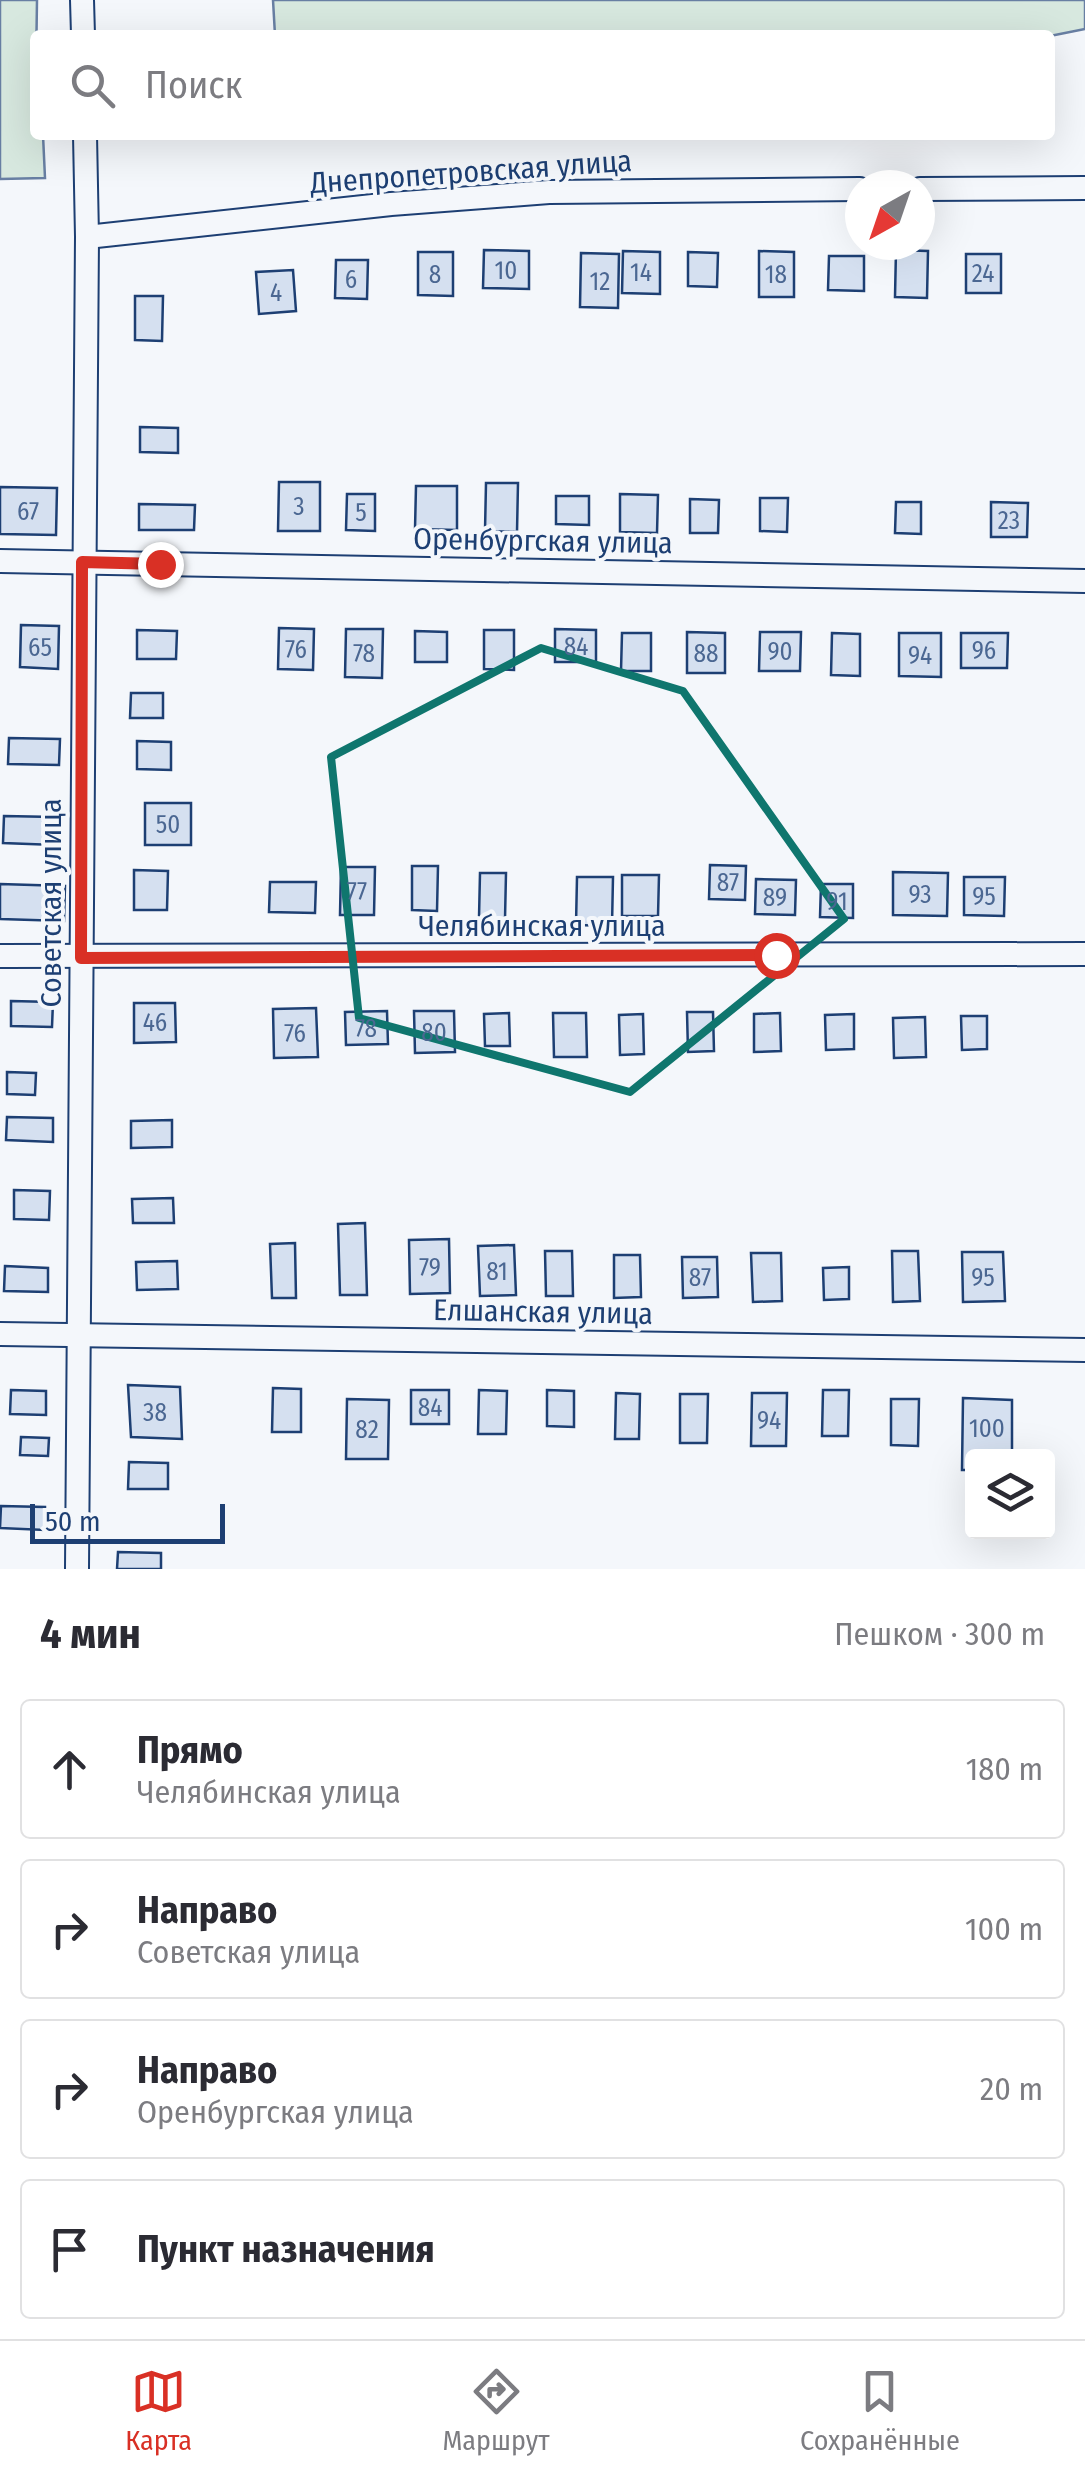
<!DOCTYPE html>
<html lang="ru">
<meta charset="utf-8">
<style>
:root{--surface:#fff;--page:#f7f7f7;--text:#2b2b33;--muted:#7c7c81;--line:#e1e1e2;--accent:#d93025}
body{margin:0;font-family:"Fira Sans Condensed",sans-serif;background:var(--page);color:var(--text)}
.controls{position:absolute;right:30px;bottom:30px;display:grid;overflow:hidden;border-radius:10px;box-shadow:0 10px 40px #0002}
.controls button{width:90px;height:90px;display:grid;place-items:center;padding:0;border:0;border-bottom:2px solid var(--line);background:var(--surface);color:var(--text);font:50px sans-serif}
.compass{position:absolute;left:845px;top:170px;width:90px;height:90px;border-radius:50%;background:var(--surface);box-shadow:0 10px 40px #0002;rotate:220deg}
.scale{position:absolute;left:30px;bottom:25px;width:195px;box-sizing:border-box;padding-left:10px;border:5px solid #1d3f73;border-top:0;font-size:28px;line-height:35px;white-space:nowrap;color:#1d3f73;-webkit-text-stroke:8px #f4f7fb;paint-order:stroke}
.stop{position:absolute;width:30px;height:30px;margin:-22px;border:8px solid #d93025;border-radius:50%;background:#fff}
.stop.end{background:#d93025;border-color:#fff;box-shadow:0 2px 10px #0008}
.list{margin:0;padding:0;list-style:none}
h2{display:flex;justify-content:space-between;align-items:center;height:130px;margin:0;padding:0 40px;font-size:42px}
h2 small{font-size:32px;font-weight:400;color:var(--muted)}
.list li{display:grid;grid-template-columns:65px 1fr auto;gap:30px;align-items:center;box-sizing:border-box;height:140px;margin:0 20px 20px;padding:0 20px;border:2px solid var(--line);border-radius:10px}
.list b{display:block;font-size:38px;white-space:nowrap}
.list p{margin:0;font-size:32px;white-space:nowrap;color:var(--muted)}
.list em{font-size:32px;font-style:normal;color:var(--muted)}
.icon{flex:none;width:55px;height:55px;fill:none;stroke:currentColor;stroke-width:2;stroke-linecap:round;stroke-linejoin:round}
.map{position:relative;flex:none;width:1085px;height:1569px;overflow:hidden}
.search{position:absolute;background:var(--surface);box-shadow:0 10px 40px #0002;left:30px;right:30px;top:30px;height:110px;display:flex;align-items:center;gap:25px;box-sizing:border-box;padding:0 35px;border-radius:10px;color:var(--muted);font-size:38px}
.sheet{height:770px;background:var(--surface)}
nav{display:flex;justify-content:space-around;align-items:center;box-sizing:border-box;height:140px;border-top:2px solid var(--line);background:var(--surface);font-size:28px;color:var(--muted)}
nav a{display:grid;justify-items:center;gap:5px}
nav .on{color:var(--accent)}
.map>svg:first-child{display:block}
.green{fill:#d7e8df;stroke:#687fa3;stroke-width:2.5}
.building{fill:#d5e0f0;stroke:#1d3f73;stroke-width:2.5}
.lines{fill:none;stroke-linecap:round;stroke-linejoin:round}
.minor-casing{stroke:#1d3f73;stroke-width:26}
.minor{stroke:#f4f7fb;stroke-width:22}
.route{stroke:#d93025;stroke-width:12}
.marked{fill:none;stroke:#0f766e;stroke-width:8;stroke-linejoin:round}
.labels{text-anchor:middle;stroke-width:8;stroke-linejoin:round;paint-order:stroke}
.number-label{font-size:25px;fill:#4b6792}
.street-label{font-size:30px;fill:#1d3f73;stroke:#f4f7fb}
</style>
<div class="map">
<svg width="1085" height="1569" viewBox="0 0 1085 1569">
<rect width="100%" height="100%" fill="#f4f7fb"/>
<g class="green">
<polygon points="0,0 37,0 35,135 43,135 45,178 0,179"/>
<polygon points="273,0 1085,0 1085,29 1050,36 275,35"/>
</g>
<g class="building">
<polygon points="484,250 529,251 529,289 483,288"/>
<polygon points="896,250 928,251 927,298 895,297"/>
<polygon points="623,251 660,252 660,294 622,293"/>
<polygon points="759,251 794,252 794,297 759,297"/>
<polygon points="418,252 453,252 453,296 418,295"/>
<polygon points="688,252 718,253 717,287 688,286"/>
<polygon points="581,253 619,254 618,308 580,307"/>
<rect x="966" y="254" width="35" height="39"/>
<polygon points="829,256 864,256 864,291 828,290"/>
<polygon points="336,260 368,260 367,299 335,298"/>
<polygon points="293,270 296,311 259,314 256,272"/>
<polygon points="135,296 163,296 162,341 135,340"/>
<polygon points="140,427 178,428 178,453 140,452"/>
<polygon points="279,482 320,482 320,531 278,531"/>
<polygon points="486,483 518,483 517,532 485,531"/>
<polygon points="416,486 457,486 457,530 415,529"/>
<polygon points="0,487 57,488 56,535 0,534"/>
<polygon points="347,494 375,494 375,531 346,530"/>
<polygon points="620,494 658,495 657,533 620,532"/>
<polygon points="556,496 589,496 589,525 556,524"/>
<polygon points="760,498 788,498 787,532 760,531"/>
<polygon points="690,499 719,500 718,533 690,533"/>
<polygon points="896,502 921,502 921,534 895,533"/>
<polygon points="991,502 1028,503 1027,537 991,537"/>
<polygon points="139,504 195,505 194,530 139,530"/>
<polygon points="21,625 59,626 58,669 20,667"/>
<polygon points="279,628 314,629 313,670 278,669"/>
<polygon points="346,629 383,629 382,678 345,677"/>
<polygon points="555,629 596,630 596,662 555,662"/>
<polygon points="137,630 177,631 176,659 137,659"/>
<polygon points="484,630 514,630 514,670 484,669"/>
<polygon points="415,631 447,632 447,662 415,662"/>
<polygon points="687,632 725,633 725,673 687,673"/>
<polygon points="760,632 801,632 800,671 759,671"/>
<polygon points="622,633 651,633 651,671 621,671"/>
<polygon points="832,633 860,634 860,676 831,675"/>
<polygon points="899,633 941,633 941,677 899,676"/>
<polygon points="961,633 1008,633 1007,668 961,668"/>
<polygon points="131,693 163,693 163,718 130,718"/>
<polygon points="9,738 60,739 59,765 8,764"/>
<polygon points="137,741 171,742 171,770 137,769"/>
<rect x="145" y="803" width="46" height="42"/>
<polygon points="4,816 55,817 55,845 3,843"/>
<polygon points="710,865 746,866 745,900 709,899"/>
<polygon points="412,866 438,866 437,911 412,910"/>
<polygon points="341,867 375,867 374,915 340,915"/>
<polygon points="134,870 168,871 167,910 134,910"/>
<polygon points="893,872 948,873 947,916 893,915"/>
<polygon points="480,873 506,873 505,919 479,918"/>
<polygon points="622,875 659,875 658,916 622,916"/>
<polygon points="577,877 613,877 612,926 576,925"/>
<polygon points="964,877 1005,877 1004,916 964,915"/>
<polygon points="756,879 796,880 795,915 755,914"/>
<polygon points="270,882 316,882 315,913 269,912"/>
<polygon points="0,884 65,886 64,921 0,919"/>
<polygon points="821,884 853,884 853,918 820,917"/>
<polygon points="11,1001 53,1002 52,1027 11,1026"/>
<polygon points="134,1003 175,1003 176,1042 134,1043"/>
<polygon points="316,1008 318,1057 274,1058 273,1009"/>
<polygon points="387,1011 388,1044 346,1045 345,1012"/>
<polygon points="414,1011 454,1011 455,1052 415,1053"/>
<polygon points="687,1012 713,1012 714,1051 688,1052"/>
<polygon points="509,1013 510,1046 485,1046 484,1014"/>
<polygon points="553,1013 586,1013 587,1057 554,1057"/>
<polygon points="780,1013 781,1051 754,1052 754,1014"/>
<polygon points="643,1014 644,1054 620,1055 619,1015"/>
<polygon points="854,1014 854,1049 826,1050 825,1015"/>
<polygon points="961,1016 987,1016 987,1049 962,1050"/>
<polygon points="925,1017 926,1057 894,1058 893,1018"/>
<polygon points="7,1072 36,1073 35,1095 7,1094"/>
<polygon points="7,1117 53,1118 53,1142 6,1140"/>
<polygon points="172,1120 172,1147 131,1148 131,1121"/>
<polygon points="14,1190 50,1191 49,1220 14,1219"/>
<polygon points="173,1198 174,1223 133,1223 132,1199"/>
<polygon points="365,1223 367,1295 340,1295 338,1224"/>
<polygon points="449,1239 450,1293 410,1294 409,1240"/>
<polygon points="295,1243 296,1298 272,1298 270,1244"/>
<polygon points="514,1245 516,1295 480,1296 478,1246"/>
<polygon points="545,1251 572,1251 573,1296 546,1296"/>
<polygon points="892,1251 918,1251 920,1301 893,1302"/>
<polygon points="962,1252 1003,1252 1005,1301 963,1302"/>
<polygon points="751,1253 781,1253 782,1301 753,1302"/>
<polygon points="614,1255 640,1255 641,1297 614,1298"/>
<polygon points="682,1257 717,1257 718,1297 683,1298"/>
<polygon points="177,1261 178,1289 137,1290 136,1262"/>
<polygon points="5,1266 48,1268 48,1292 4,1291"/>
<polygon points="849,1267 849,1299 824,1300 823,1268"/>
<polygon points="128,1385 180,1387 182,1439 131,1437"/>
<polygon points="273,1388 301,1389 301,1432 272,1432"/>
<polygon points="11,1390 46,1391 46,1415 10,1414"/>
<rect x="411" y="1390" width="38" height="34"/>
<polygon points="479,1390 507,1391 506,1434 478,1434"/>
<polygon points="547,1390 574,1391 574,1427 547,1426"/>
<polygon points="823,1390 849,1390 848,1436 822,1436"/>
<polygon points="616,1393 640,1394 639,1439 615,1439"/>
<polygon points="752,1393 787,1393 786,1446 751,1446"/>
<polygon points="680,1394 708,1394 707,1443 680,1443"/>
<polygon points="963,1398 1012,1400 1012,1456 972,1456 972,1470 962,1470"/>
<polygon points="347,1399 389,1400 388,1459 346,1459"/>
<polygon points="891,1399 919,1399 918,1446 891,1445"/>
<polygon points="21,1437 49,1438 48,1456 20,1455"/>
<polygon points="129,1462 168,1463 168,1489 128,1489"/>
<polygon points="1,1506 45,1507 45,1530 0,1528"/>
<polygon points="118,1552 161,1553 161,1569 117,1569"/>
</g>
<g class="lines">
<g class="minor-casing">
<g id="minor">
<polyline points="82,0 83,35"/>
<polyline points="920,189 1085,188"/>
<polyline points="87,237 391,204 549,192 860,189"/>
<polyline points="0,561 1085,581"/>
<polyline points="0,956 1085,954"/>
<polyline points="0,1334 1085,1350"/>
<polyline points="77,1569 87,237 85,135"/>
</g>
</g>
<use href="#minor" class="minor"/>
</g>
<g class="lines">
<polyline class="route" points="160,564 82,562 81,958 776,955"/>
</g>
<path class="marked" d="M541,648L683,691L844,919L630,1092L359,1018L331,757Z"/>
<g class="labels">
<g class="number-label">
<text x="506" y="279">10</text>
<text x="641" y="281">14</text>
<text x="983" y="282">24</text>
<text x="435" y="283">8</text>
<text x="776" y="283">18</text>
<text x="351" y="288">6</text>
<text x="600" y="290">12</text>
<text x="276" y="301">4</text>
<text x="299" y="515">3</text>
<text x="28" y="520">67</text>
<text x="361" y="521">5</text>
<text x="1009" y="529">23</text>
<text x="576" y="655">84</text>
<text x="40" y="656">65</text>
<text x="296" y="658">76</text>
<text x="984" y="659">96</text>
<text x="780" y="660">90</text>
<text x="364" y="662">78</text>
<text x="706" y="662">88</text>
<text x="920" y="664">94</text>
<text x="168" y="833">50</text>
<text x="728" y="891">87</text>
<text x="357" y="900">77</text>
<text x="920" y="903">93</text>
<text x="984" y="905">95</text>
<text x="775" y="906">89</text>
<text x="837" y="910">91</text>
<text x="155" y="1031">46</text>
<text x="366" y="1037">78</text>
<text x="434" y="1041">80</text>
<text x="295" y="1042">76</text>
<text x="430" y="1276">79</text>
<text x="497" y="1280">81</text>
<text x="700" y="1286">87</text>
<text x="983" y="1286">95</text>
<text x="430" y="1416">84</text>
<text x="155" y="1421">38</text>
<text x="769" y="1429">94</text>
<text x="987" y="1437">100</text>
<text x="367" y="1438">82</text>
</g>
<g class="street-label">
<text transform="translate(471 172) rotate(-4)" y="10">Днепропетровская улица</text>
<text transform="translate(543 541) rotate(1)" y="10">Оренбургская улица</text>
<text transform="translate(51 903) rotate(-90)" y="10">Советская улица</text>
<text x="542" y="936">Челябинская улица</text>
<text transform="translate(543 1312) rotate(1)" y="10">Елшанская улица</text>
</g>
</g>
</svg>
<div class="controls">
<button><svg class="icon" aria-label="layers" viewBox="0 0 24 24"><path d="M12 4l9 5-9 5-9-5zM3 14l9 5 9-5"/></svg></button>
</div>
<svg class="compass" viewBox="-18 -18 36 36"><path d="M0-13l5 13h-10z" fill="#e53935"/><path d="M0 13l5-13h-10z" fill="#7c7c81"/></svg>
<div class="scale">50 m</div>
<div class="stop" style="left:776px;top:955px"></div>
<div class="stop end" style="left:160px;top:564px"></div>
<div class="search"><svg class="icon" aria-label="search" viewBox="0 0 24 24"><circle cx="10" cy="10" r="6"/><path d="M15 15l6 6"/></svg>Поиск</div>
</div>
<section class="sheet">
<h2>4 мин<small>Пешком · 300 m</small></h2>
<ul class="list">
<li><svg class="icon" aria-label="ahead" viewBox="0 0 24 24"><path d="M12 20V5M6 11l6-6 6 6"/></svg><div><b>Прямо</b><p>Челябинская улица</p></div><em>180 m</em></li>
<li><svg class="icon" aria-label="right" viewBox="0 0 24 24"><path d="M7 20v-9h11M14 6l5 5-5 5"/></svg><div><b>Направо</b><p>Советская улица</p></div><em>100 m</em></li>
<li><svg class="icon" aria-label="right" viewBox="0 0 24 24"><path d="M7 20v-9h11M14 6l5 5-5 5"/></svg><div><b>Направо</b><p>Оренбургская улица</p></div><em>20 m</em></li>
<li><svg class="icon" aria-label="arrive" viewBox="0 0 24 24"><path d="M6 21V4h12l-3 4 3 4H6"/></svg><div><b>Пункт назначения</b></div></li>
</ul>
</section>
<nav>
<a class="on"><svg class="icon" aria-label="map" viewBox="0 0 24 24"><path d="M3 6l6-2 6 2 6-2v14l-6 2-6-2-6 2zM9 4v14M15 6v14"/></svg>Карта</a>
<a><svg class="icon" aria-label="directions" viewBox="0 0 24 24"><path d="M12 3l9 9-9 9-9-9zM9 14v-3h6M13 9l2 2-2 2"/></svg>Маршрут</a>
<a><svg class="icon" aria-label="saved" viewBox="0 0 24 24"><path d="M7 4h10v16l-5-4-5 4z"/></svg>Сохранённые</a>
</nav>
